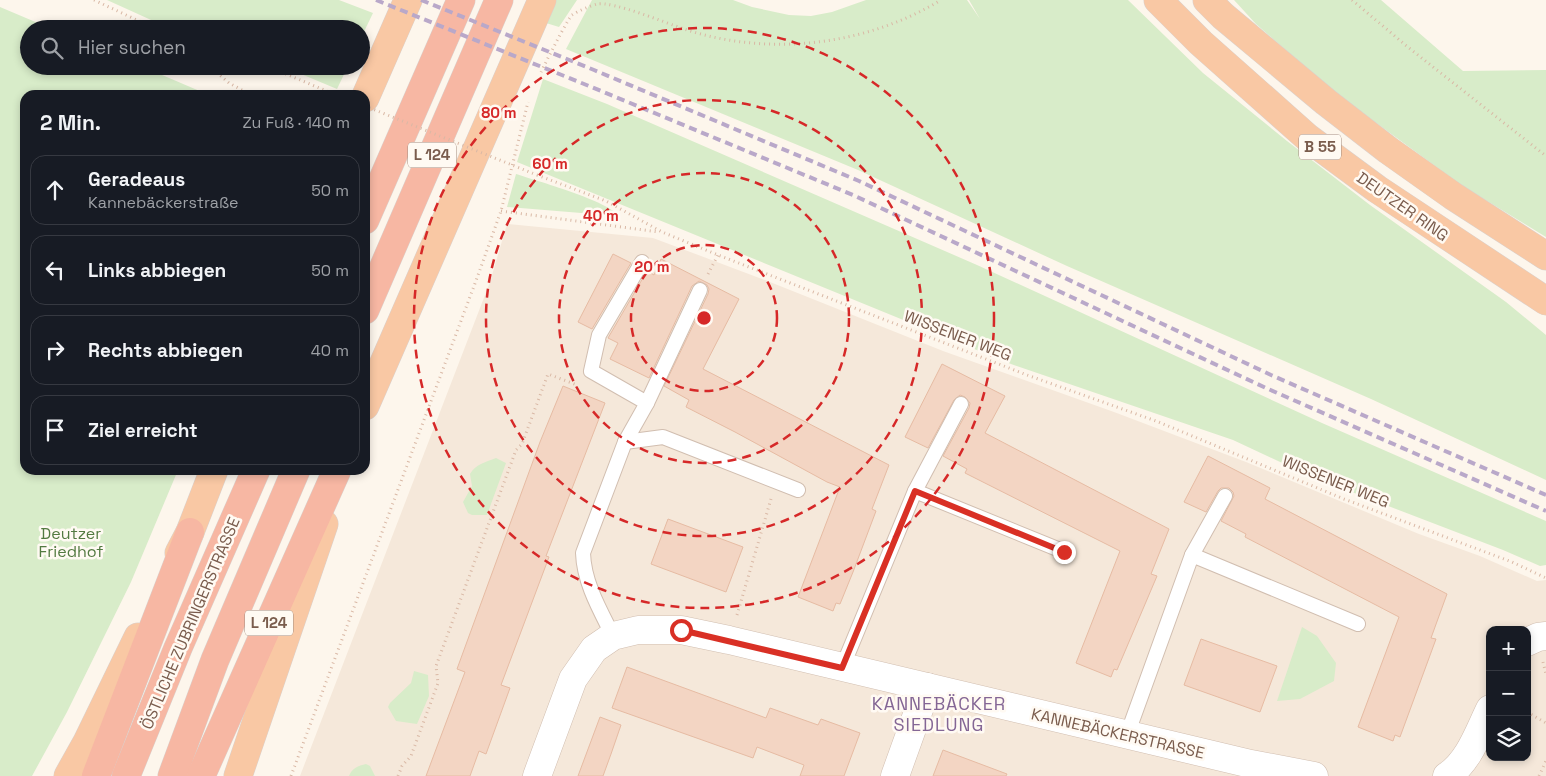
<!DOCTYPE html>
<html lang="de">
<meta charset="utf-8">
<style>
:root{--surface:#171b24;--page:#242831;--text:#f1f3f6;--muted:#9ea1a6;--line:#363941}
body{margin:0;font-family:"Space Grotesk",sans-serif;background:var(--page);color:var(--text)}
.controls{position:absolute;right:15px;bottom:15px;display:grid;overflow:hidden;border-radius:10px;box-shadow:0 2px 8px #0003}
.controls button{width:45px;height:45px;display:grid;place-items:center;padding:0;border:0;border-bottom:1px solid var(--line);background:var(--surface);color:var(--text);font:25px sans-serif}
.stop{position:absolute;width:15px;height:15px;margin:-11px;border:4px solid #d93025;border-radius:50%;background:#fff}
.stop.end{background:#d93025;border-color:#fff;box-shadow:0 1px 5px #0008}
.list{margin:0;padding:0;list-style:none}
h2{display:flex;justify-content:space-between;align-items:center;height:65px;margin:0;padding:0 20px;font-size:21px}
h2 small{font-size:16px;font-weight:400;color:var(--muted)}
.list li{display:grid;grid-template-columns:32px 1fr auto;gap:15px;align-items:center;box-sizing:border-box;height:70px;margin:0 10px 10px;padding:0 10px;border:1px solid var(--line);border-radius:15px}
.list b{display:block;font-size:19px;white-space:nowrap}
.list p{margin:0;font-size:16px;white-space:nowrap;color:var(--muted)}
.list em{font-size:16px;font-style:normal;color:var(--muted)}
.icon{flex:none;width:28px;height:28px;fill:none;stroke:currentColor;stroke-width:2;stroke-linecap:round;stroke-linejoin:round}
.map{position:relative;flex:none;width:1546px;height:776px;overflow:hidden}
.search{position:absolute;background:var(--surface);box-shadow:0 2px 8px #0003;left:20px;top:20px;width:350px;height:55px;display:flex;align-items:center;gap:12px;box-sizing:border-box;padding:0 18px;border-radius:28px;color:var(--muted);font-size:19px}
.panel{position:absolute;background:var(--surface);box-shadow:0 2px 8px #0003;left:20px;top:90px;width:350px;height:385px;border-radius:15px}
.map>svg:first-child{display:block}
.residential{fill:#f5e8da;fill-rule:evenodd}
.green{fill:#d8ecc9}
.building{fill:#f3d5c3;stroke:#e6bba3}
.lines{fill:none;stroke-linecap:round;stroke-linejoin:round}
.service-casing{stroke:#d1beb0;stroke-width:16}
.minor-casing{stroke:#d1beb0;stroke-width:29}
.trunk-casing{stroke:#dad1cd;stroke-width:29}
.motorway-casing{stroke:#dad1cd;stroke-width:29}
.path{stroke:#d9b8a5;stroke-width:3;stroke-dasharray:1 4;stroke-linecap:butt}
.service{stroke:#fff;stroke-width:14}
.minor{stroke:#fff;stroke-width:28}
.trunk{stroke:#f9c8a4;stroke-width:28}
.motorway{stroke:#f7b7a3;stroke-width:28}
.rail{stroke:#b9a8c9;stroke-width:4;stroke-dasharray:8 5;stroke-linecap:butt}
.path-bridge{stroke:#d9b8a5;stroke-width:3;stroke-dasharray:1 4;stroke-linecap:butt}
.route{stroke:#d93025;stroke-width:6}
.ring{fill:none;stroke:#d62828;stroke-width:2.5;stroke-dasharray:9 6}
.labels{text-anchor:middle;stroke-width:5;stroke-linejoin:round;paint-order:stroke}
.shield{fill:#fffaf3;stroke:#a28b7f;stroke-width:1}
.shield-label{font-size:15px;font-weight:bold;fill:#7a5c4d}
.street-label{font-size:16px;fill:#7a5c4d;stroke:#fffaf3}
.park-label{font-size:16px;fill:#537a41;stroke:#fffaf3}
.neighbourhood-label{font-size:18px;letter-spacing:1px;fill:#846695;stroke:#fffaf3}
.centre{fill:#d62828;stroke:#fffaf3;stroke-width:2.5}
.ring-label{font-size:15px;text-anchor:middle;font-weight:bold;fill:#d62828;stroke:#fffaf3;stroke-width:5;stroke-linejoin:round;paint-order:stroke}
</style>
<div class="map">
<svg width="1546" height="776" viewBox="0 0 1546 776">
<rect width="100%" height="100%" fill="#fdf6ec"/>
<path class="residential" d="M507,224L653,238L765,280L943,351L1114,412L1246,462L1419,534L1480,556L1537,581L1546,580V776H300L490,282ZM1490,630H1527V757H1490Z"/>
<g class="green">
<polygon points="107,0 339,0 373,13 361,38 361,29 171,29"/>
<polygon points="556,0 577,0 559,27 546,23"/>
<polygon points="592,0 733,0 752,7 789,15 811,16 832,12 866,0 967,0 980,19 969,0 1128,0 1203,73 1287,141 1370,205 1506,302 1546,335 1546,480 1371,399 1067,266 858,170 566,49"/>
<polygon points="1234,0 1381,0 1463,71 1546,70 1546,237 1461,185 1334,92 1256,24"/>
<polygon points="0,7 52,29 29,29 29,66 141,66 209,95 25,95 25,470 178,470 131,582 67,712 32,776 0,776"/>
<polygon points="282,66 348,66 337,89"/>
<polygon points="543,79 607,104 977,265 1322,423 1546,521 1546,565 1540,566 1503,550 1310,476 1233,440 1011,364 517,162"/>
<path d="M516,174C534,180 612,202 618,216L507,207Z"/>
<path d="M496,458L506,463L487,515H472L468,513L463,502L472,486L470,474C476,464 486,462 496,458Z"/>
<polygon points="1302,627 1317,636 1336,663 1334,681 1300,699 1277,701"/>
<polygon points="414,671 428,675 429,696 417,724 396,721 388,707 390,703 411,683"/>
<path d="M366,764L370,766L375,776H349C352,768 358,766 366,764Z"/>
</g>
<g class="building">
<polygon points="613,254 631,263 592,329 578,322"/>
<polygon points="661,259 739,299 703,369 889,465 872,509 876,511 853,572 840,604 836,603 833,611 798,597 840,487 827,482 735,432 686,407 689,400 664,386 708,294 709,289 707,285 699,281 692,286 649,378 610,359 618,343 608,338 647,271 654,275"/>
<polygon points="942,364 1005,396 985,433 1169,529 1151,574 1157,576 1117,670 1114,669 1111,677 1076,663 1120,551 965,473 967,469 943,456 969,408 970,403 965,397 960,395 954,400 928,448 905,437"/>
<polygon points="563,386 605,403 546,556 549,557 501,685 510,688 486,754 479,751 470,776 426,776 465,672 457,669 540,442"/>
<polygon points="1208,456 1270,488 1265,499 1447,594 1431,638 1436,639 1400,737 1395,735 1393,741 1358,727 1399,617 1245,537 1246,534 1221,521 1234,496 1233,492 1229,488 1221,488 1218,491 1206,512 1184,502"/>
<polygon points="668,519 743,547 726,592 651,564"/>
<polygon points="1201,639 1277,666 1260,712 1184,685"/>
<polygon points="627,667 766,718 770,708 818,725 821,719 860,733 844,776 800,776 804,765 757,747 753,758 612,708"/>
<polygon points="600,717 621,725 611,754 603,776 578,776"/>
<polygon points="943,750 1007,774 1006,776 933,776"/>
</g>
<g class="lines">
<g class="service-casing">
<g id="service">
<polyline points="647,403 700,290"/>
<polyline points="625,442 647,403 591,371 599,335 642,262"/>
<polyline points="915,491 961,404"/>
<polyline points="1192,555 1225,496"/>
<path d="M613,636C600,610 584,583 583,553L625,442L663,437L798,490"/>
<polyline points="842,668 915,491 1065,552"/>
<polyline points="1127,735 1192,555 1358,624"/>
</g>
</g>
<g class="minor-casing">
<g id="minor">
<polyline points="1527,642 1538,637 1546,636"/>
<polyline points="537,776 573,679 594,649 613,636 638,630 681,630 729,640 1251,764 1314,776"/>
<polyline points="895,776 927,687"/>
<path d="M1447,776C1469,762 1479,731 1490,709"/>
</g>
</g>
<g class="trunk-casing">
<g id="trunk">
<polyline points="1158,0 1201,43 1308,138 1377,189 1546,301"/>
<polyline points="1207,0 1223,16 1326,102 1388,150 1453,196 1546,256"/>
<polyline points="365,98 408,0"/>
<polyline points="365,406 542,0"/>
<polyline points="179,553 190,532 214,470"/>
<polyline points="68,776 87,742 138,637"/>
<polyline points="238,776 324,524"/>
</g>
</g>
<g class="motorway-casing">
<g id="motorway">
<polyline points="365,220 461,0"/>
<polyline points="365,310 499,0"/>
<polyline points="96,776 190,532"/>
<polyline points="126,776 178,648 256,470"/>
<polyline points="172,776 215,660 296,470"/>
<polyline points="201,776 337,470"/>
</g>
</g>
<g class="path">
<polyline points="94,0 156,29"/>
<polyline points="1352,0 1409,48 1546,156"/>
<polyline points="209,66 229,83 251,95"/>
<polyline points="267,66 336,95"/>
<path d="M541,72C546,62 567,20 572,15C578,11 590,6 597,4C613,1 666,23 684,29C768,57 865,46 941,0"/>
<polyline points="537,175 606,201 662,232 718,255 1027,375 1156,421 1344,499 1512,562 1546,578"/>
<polyline points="501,211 659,232"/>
<polyline points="708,274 718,255"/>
<polyline points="737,615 771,499"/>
<polyline points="1543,662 1546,674"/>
<polyline points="1527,712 1546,723"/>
<polyline points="291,776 477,278 501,211 528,102"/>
<polyline points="398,776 402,766 411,756 438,683 436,666 516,450 522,444 548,374 577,385"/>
<polyline points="1539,776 1546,761"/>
</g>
<use href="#service" class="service"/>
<use href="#minor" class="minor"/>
<use href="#trunk" class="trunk"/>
<use href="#motorway" class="motorway"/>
<g class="rail">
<polyline points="376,0 589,86 853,195 1266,388 1546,511"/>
<polyline points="421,0 594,70 859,181 1271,375 1546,495"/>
</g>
<polyline class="path-bridge" points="365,106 537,175"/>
</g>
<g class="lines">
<polyline class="route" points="681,630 842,668 915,491 1064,552"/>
</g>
<g class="ring">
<circle cx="704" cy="318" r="73"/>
<circle cx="704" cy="318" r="145"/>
<circle cx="704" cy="318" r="218"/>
<circle cx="704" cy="318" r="290"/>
</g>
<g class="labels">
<g class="shield">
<rect x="1299" y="134.5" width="42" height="25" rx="4"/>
<rect x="408" y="142.5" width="48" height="25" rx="4"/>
<rect x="245" y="610.5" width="48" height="25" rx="4"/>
</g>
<g class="shield-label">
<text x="1320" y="152">B 55</text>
<text x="432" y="160">L 124</text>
<text x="269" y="628">L 124</text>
</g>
<g class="street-label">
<text transform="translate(1403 206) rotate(35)" y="6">DEUTZER RING</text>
<text transform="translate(958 335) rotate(21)" y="6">WISSENER WEG</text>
<text transform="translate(1336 481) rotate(22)" y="6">WISSENER WEG</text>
<text transform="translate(190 623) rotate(-67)" y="6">ÖSTLICHE ZUBRINGERSTRASSE</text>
<text transform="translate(1118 733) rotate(13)" y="6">KANNEBÄCKERSTRASSE</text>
</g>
<g class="park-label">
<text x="71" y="539">Deutzer<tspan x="71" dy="18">Friedhof</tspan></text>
</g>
<g class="neighbourhood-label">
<text x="939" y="710">KANNEBÄCKER<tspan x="939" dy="21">SIEDLUNG</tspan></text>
</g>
</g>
<circle cx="704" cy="318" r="8" class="centre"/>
<g class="ring-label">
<text x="499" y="118">80 m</text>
<text x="550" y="169">60 m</text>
<text x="601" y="221">40 m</text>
<text x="652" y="272">20 m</text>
</g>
</svg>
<div class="controls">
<button>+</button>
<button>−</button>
<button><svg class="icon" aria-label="layers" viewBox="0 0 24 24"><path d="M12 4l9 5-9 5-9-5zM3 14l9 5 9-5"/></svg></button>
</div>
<div class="stop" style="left:681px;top:630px"></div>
<div class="stop end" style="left:1064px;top:552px"></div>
<div class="search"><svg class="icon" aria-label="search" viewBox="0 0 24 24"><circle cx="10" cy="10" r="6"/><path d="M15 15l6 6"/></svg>Hier suchen</div>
<section class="panel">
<h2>2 Min.<small>Zu Fuß · 140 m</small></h2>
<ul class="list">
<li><svg class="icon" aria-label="ahead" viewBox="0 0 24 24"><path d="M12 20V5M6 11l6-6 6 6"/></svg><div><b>Geradeaus</b><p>Kannebäckerstraße</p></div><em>50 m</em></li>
<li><svg class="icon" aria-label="left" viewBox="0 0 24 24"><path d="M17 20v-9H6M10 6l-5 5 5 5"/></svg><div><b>Links abbiegen</b></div><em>50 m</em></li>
<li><svg class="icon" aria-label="right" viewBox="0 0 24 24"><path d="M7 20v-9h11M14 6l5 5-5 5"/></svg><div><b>Rechts abbiegen</b></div><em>40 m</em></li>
<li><svg class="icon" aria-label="arrive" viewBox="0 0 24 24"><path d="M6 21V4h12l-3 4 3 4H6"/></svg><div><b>Ziel erreicht</b></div></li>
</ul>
</section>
</div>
